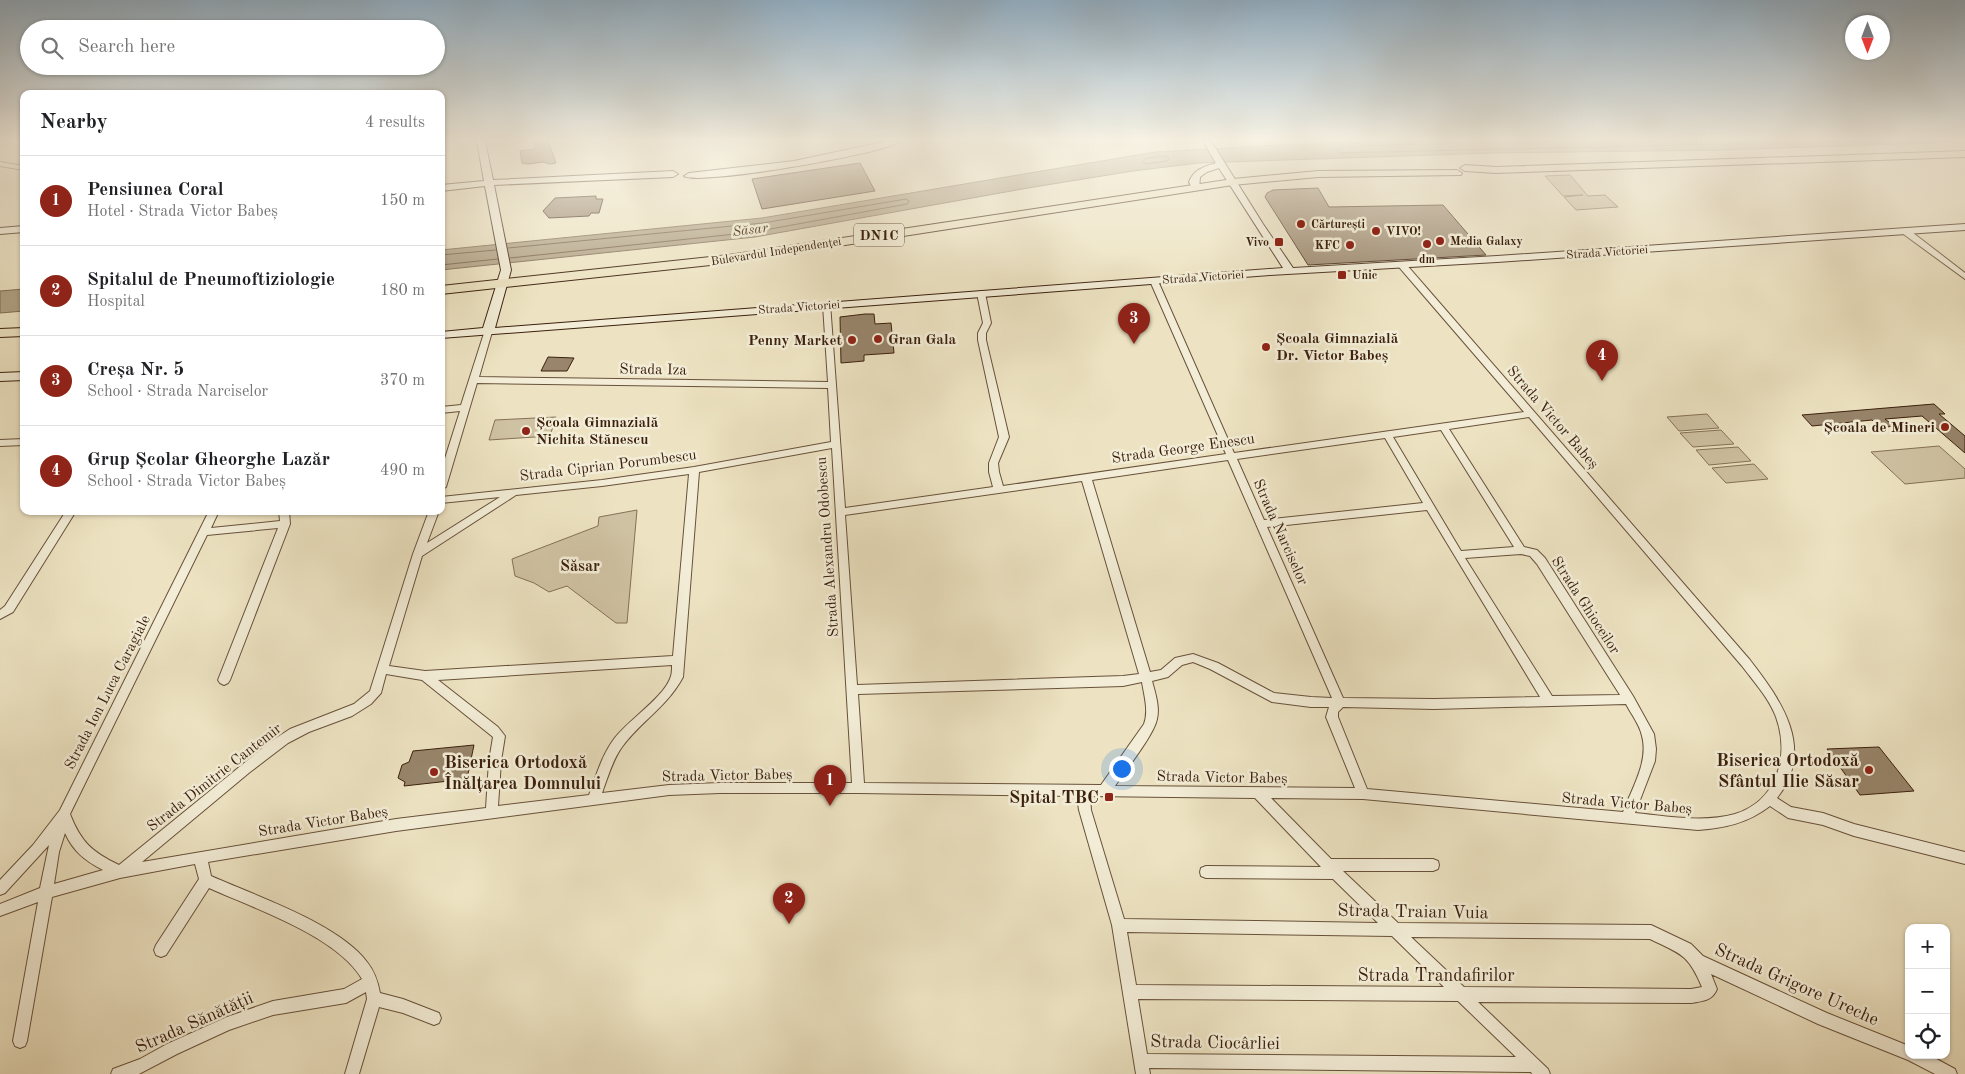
<!DOCTYPE html>
<meta charset="utf-8">
<style>
:root{--surface:#fff;--page:#f6f6f6;--text:#202124;--muted:#757577;--line:#e0e0e0;--accent:#8f2418}
body{margin:0;font-family:"Old Standard TT",serif;background:var(--page);color:var(--text)}
.controls{position:absolute;right:15px;bottom:15px;display:grid;overflow:hidden;border-radius:10px;box-shadow:0 1px 4px #0004}
.controls button{width:45px;height:45px;display:grid;place-items:center;padding:0;border:0;border-bottom:1px solid var(--line);background:var(--surface);color:var(--text);font:25px sans-serif}
.compass{position:absolute;left:1845px;top:15px;width:45px;height:45px;border-radius:50%;background:var(--surface);box-shadow:0 1px 4px #0004;rotate:180deg}
.you{position:absolute;left:1121px;top:768px;width:18px;height:18px;margin:-12px;border:4px solid #fff;border-radius:50%;background:#1a73e8;box-shadow:0 0 0 8px #1a73e833}
.badge{display:grid;place-items:center;width:32px;height:32px;border-radius:50%;background:var(--accent);color:#fff;font-size:16px;font-weight:700}
.pin{position:absolute;translate:-50% -41px;filter:drop-shadow(0 1px 2px #0008)}
.pin::after{content:'';position:absolute;top:26px;width:18px;height:15px;background:inherit;clip-path:polygon(0 0,100% 0,50% 100%)}
.list{margin:0;padding:0;list-style:none}
h2{display:flex;justify-content:space-between;align-items:center;height:65px;margin:0;padding:0 20px;font-size:21px}
h2 small{font-size:16px;font-weight:400;color:var(--muted)}
.list li{display:grid;grid-template-columns:32px 1fr auto;gap:15px;align-items:center;box-sizing:border-box;height:90px;padding:0 20px;border-top:1px solid var(--line)}
.list b{display:block;font-size:19px;white-space:nowrap}
.list p{margin:0;font-size:16px;white-space:nowrap;color:var(--muted)}
.list em{font-size:16px;font-style:normal;color:var(--muted)}
.icon{flex:none;width:28px;height:28px;fill:none;stroke:currentColor;stroke-width:2;stroke-linecap:round;stroke-linejoin:round}
.map{position:relative;flex:none;width:1965px;height:1074px;overflow:hidden}
.search{position:absolute;background:var(--surface);box-shadow:0 1px 4px #0004;left:20px;top:20px;width:425px;height:55px;display:flex;align-items:center;gap:12px;box-sizing:border-box;padding:0 18px;border-radius:28px;color:var(--muted);font-size:19px}
.panel{position:absolute;background:var(--surface);box-shadow:0 1px 4px #0004;left:20px;top:90px;width:425px;height:425px;border-radius:10px}
.map>svg:first-child{display:block}
.green{fill:#cfc2a3;stroke:#857158}
.water{fill:#b0a184;stroke:#816d54}
.lines{fill:none;stroke-linecap:round;stroke-linejoin:round}
.shore{stroke:#766048;stroke-width:1}
.building{fill:#98856b;stroke:#3b200d}
.street-casing{stroke:#68513a;stroke-width:2}
.secondary-casing{stroke:#3b200d;stroke-width:2}
.primary-casing{stroke:#3b200d;stroke-width:2}
.street{fill:#f3edd7;fill-rule:evenodd}
.secondary{fill:#f3edd7;fill-rule:evenodd}
.primary{fill:#ede3c2;fill-rule:evenodd}
.poi-dot{fill:#8f2418;stroke:#f3edd7;stroke-width:2}
.labels{text-anchor:middle;stroke-width:5;stroke-linejoin:round;paint-order:stroke}
.far-poi-label{font-size:12px;font-weight:bold;fill:#3b200d;stroke:#f3edd7;text-anchor:start}
.far-street-label{font-size:12px;fill:#3b200d;stroke:#f3edd7}
.far-water-label{font-size:14px;font-style:italic;fill:#644d37;stroke:#f3edd7}
.shield{fill:#f3edd7;stroke:#725e4a;stroke-width:1}
.shield-label{font-size:14px;font-weight:bold;fill:#3b200d}
.poi-label{font-size:15px;font-weight:bold;fill:#3b200d;stroke:#f3edd7;text-anchor:start}
.street-label{font-size:15px;fill:#3b200d;stroke:#f3edd7}
.neighbourhood-label{font-size:16px;font-weight:bold;fill:#3b200d;stroke:#f3edd7}
.near-poi-label{font-size:18px;font-weight:bold;fill:#3b200d;stroke:#f3edd7;text-anchor:end}
.near-street-label{font-size:18px;fill:#3b200d;stroke:#f3edd7}
</style>
<div class="map">
<svg width="1965" height="1074" viewBox="0 0 1965 1074">
<rect width="100%" height="100%" fill="#ede3c2"/>
<filter id="stains"><feTurbulence type="fractalNoise" baseFrequency=".004" numOctaves="4"/><feColorMatrix values="0 0 0 0 .2 0 0 0 0 .09 0 0 0 0 .02 0 0 0 .5 -.17"/></filter>
<radialGradient id="worn" r=".72"><stop offset=".6" stop-color="#630" stop-opacity="0"/><stop offset="1" stop-color="#630" stop-opacity=".3"/></radialGradient>
<g class="green">
<polygon points="1570,175 1588,196 1605,195 1618,207 1576,210 1564,197 1583,195 1563,196 1545,176"/>
<polygon points="1707,414 1719,428 1679,431 1667,417"/>
<polygon points="556,417 550,436 489,440 495,420"/>
<polygon points="1721,430 1734,444 1693,447 1680,433"/>
<polygon points="1939,446 1965,469 1965,478 1905,484 1871,452"/>
<polygon points="1738,447 1751,461 1709,465 1696,450"/>
<polygon points="1754,464 1768,479 1726,483 1712,468"/>
<polygon points="637,510 627,623 616,623 567,586 549,592 534,583 515,576 512,559 598,526 599,517"/>
</g>
<g class="water">
<polygon points="1431,141 1954,141 1930,143 1724,150 1491,153 1199,163 1133,171 1028,188 755,237 441,270 441,250 762,218 1155,152 1279,145"/>
<polygon points="24,289 24,311 0,313 0,291"/>
</g>
<g class="lines">
<g class="shore">
<polyline points="1343,141 1342,146 1337,149 1338,153 1856,141"/>
<polyline points="1349,141 1351,146 1569,141"/>
<polygon points="1167,156 1169,159 1167,161 1146,164 1143,162 1145,159"/>
<polyline points="508,248 763,223 906,199 909,201 907,204 754,232 510,258"/>
<polyline points="441,255 496,250"/>
<polyline points="441,265 498,259"/>
</g>
</g>
<g class="building">
<polygon points="533,141 548,141 556,163 550,164 543,162 528,164 522,163 520,151 535,149"/>
<polygon points="860,163 875,191 762,209 752,179"/>
<polygon points="1318,188 1329,207 1443,205 1486,255 1308,265 1265,197 1267,193 1273,190"/>
<polygon points="596,196 596,199 603,199 599,213 591,213 589,216 549,218 543,211 555,198"/>
<polygon points="865,314 874,314 875,324 891,323 894,353 864,355 864,361 841,363 840,317"/>
<polygon points="548,357 574,358 567,371 541,371"/>
<polygon points="1934,404 1945,414 1939,414 1965,436 1965,453 1922,416 1885,419 1894,426 1880,428 1872,420 1812,426 1802,415"/>
<polygon points="474,745 467,779 404,786 405,782 398,778 402,765 409,762 413,751"/>
<polygon points="1879,747 1914,791 1860,795 1827,749"/>
</g>
<g class="lines">
<g class="street-casing">
<g id="street">
<polygon points="0,162 24,166 24,170 0,166"/>
<polygon points="1902,229 1908,229 1965,273 1965,279 1902,233"/>
<path d="M1399,263H1405L1750,660C1781,700 1816,749 1777,798L1791,807L1823,813L1854,824L1965,852V864L1854,836L1823,825L1788,818L1770,806C1748,823 1725,828 1698,830L1363,799L1271,798L1331,859H1433L1438,861L1439,865L1438,869L1433,871H1343L1398,923L1651,925L1691,944L1703,956L1827,1013L1909,1046V1055H1929L1955,1069L1957,1074H1935L1908,1060L1818,1024L1711,974L1717,989C1712,1001 1703,1001 1691,1003L1478,1002L1548,1069L1550,1074H1532L1531,1072L1149,1068L1150,1074H1136L1112,925L1079,810L1077,796L858,793H720L669,795L396,831L208,862L211,876C256,896 339,924 367,962C375,972 378,982 380,993L403,999L439,1013L441,1018L439,1023L434,1025L403,1013L379,1007L359,1074H345L367,999L366,992L346,1003L273,1015L229,1030L177,1054L139,1074H111L113,1069L140,1059L167,1044L227,1017L273,1001L344,989L362,979C337,936 253,908 209,888L166,955L161,957L156,955L154,950L156,945L199,879L195,864L120,878L52,897L27,1041L25,1046L20,1048L15,1046L13,1041L38,902L0,916V904L40,888L49,845L5,893L0,895V880L33,845L60,810L209,511H219L211,528L280,521L279,511H289L290,524L230,680L228,683L224,685L220,683L218,680L278,528L207,535L70,814C81,842 92,852 119,865L270,742L290,729L354,704L370,691L413,554L429,511H439L427,543L500,497L441,503V497L602,480L694,467L831,442L828,388L477,383L446,487L441,490V471L460,411L441,413V407L461,405L485,330H488L492,332L479,377L828,382L823,305L824,303H830L845,508L993,487L989,472V463L999,437L978,340V333L983,323L977,293L981,291L985,293L991,323L986,333V340L1009,437L998,463L999,472L1003,486L1226,454L1150,281L1154,279L1158,281L1234,453L1524,412L1399,267ZM1529,417L1742,666C1754,682 1769,698 1776,717C1790,756 1777,801 1735,814C1703,823 1667,816 1635,813L1655,761L1656,749L1654,734L1633,696L1545,558L1537,550L1524,547L1449,429ZM1441,430L1514,547L1461,551L1393,437ZM1385,438L1423,503L1264,520L1237,459ZM832,448L852,783H720L669,785L602,793C608,777 612,761 622,747C641,721 667,707 683,677L699,472ZM1228,460L1332,698L1311,697L1274,693L1218,663L1193,654L1175,658L1161,670L1150,672L1092,480ZM689,474L673,656L425,671L389,666L422,556L516,495L602,486ZM1082,481L1139,674L1123,676L857,685L845,515ZM1427,510L1540,697L1434,699L1343,698L1267,527ZM1521,554L1530,556L1537,564L1620,695L1552,696L1465,558ZM1193,662L1210,669L1272,702L1311,707H1329L1326,717L1355,788L1115,786C1125,771 1154,735 1157,719C1160,707 1155,692 1152,681L1168,677L1182,665ZM672,665C672,668 672,673 671,676C665,697 628,720 614,739C602,755 596,776 589,795L498,806L501,761L505,736L498,727L438,680ZM386,674L422,680L493,737L489,761L486,808L396,819L142,862L250,772L288,743L309,732L352,716L371,704L381,693ZM1142,682C1144,695 1149,711 1144,724L1101,785L864,783L858,694L1123,686ZM1626,704C1631,714 1640,725 1642,736C1649,761 1632,788 1623,812L1367,789L1338,717V712L1343,707L1434,709ZM1090,796L1255,798L1321,867L1206,866L1201,868L1200,872L1201,876L1206,878L1333,879L1378,923L1124,919L1091,810ZM65,833C73,851 85,861 103,870L54,884L59,852ZM1127,932L1392,936L1444,987L1136,985ZM1411,937L1650,939C1681,954 1688,954 1702,987L1691,989L1464,987ZM1138,999L1458,1001L1516,1057L1147,1054Z"/>
<polygon points="24,439 24,445 0,446 0,440"/>
<polygon points="66,511 76,511 13,612 0,619 0,610 5,606"/>
</g>
</g>
<g class="secondary-casing">
<g id="secondary">
<path d="M477,141H485L493,180L673,171L678,174L673,177L494,185L511,270L495,328L1283,268L1219,168L1207,172L1200,177L1199,190H1193L1189,182C1194,169 1204,167 1216,163L1203,141H1211L1263,224L1293,268L1497,256L1965,224V230L1497,262L1270,275L441,338V332L483,328L501,270L485,186L441,191V185L484,181Z"/>
<path d="M888,141H901C886,154 696,186 684,176L689,173L794,161Z"/>
<polygon points="24,226 24,232 0,234 0,228"/>
<polygon points="24,372 24,380 0,381 0,373"/>
</g>
</g>
<g class="primary-casing">
<g id="primary">
<polygon points="1965,151 1965,157 1496,173 1465,171 1460,168 1465,165 1496,167"/>
<polygon points="1457,170 1462,173 1461,175 1318,177 1233,185 729,263 441,294 441,286 729,255 1233,179 1318,171"/>
<polygon points="24,328 24,336 0,337 0,329"/>
</g>
</g>
<use href="#street" class="street"/>
<use href="#secondary" class="secondary"/>
<use href="#primary" class="primary"/>
</g>
<linearGradient id="sky" x2="0" y2="1"><stop stop-color="#91acc0"/><stop offset="0.48" stop-color="#f7f2e4"/><stop offset="1" stop-color="#f7f2e4" stop-opacity="0"/></linearGradient>
<rect width="1965" height="291" fill="url(#sky)"/>
<g class="poi-dot">
<circle cx="1301" cy="224" r="5"/>
<circle cx="1376" cy="231" r="5"/>
<circle cx="1440" cy="241" r="5"/>
<rect x="1274" y="237" width="10" height="10" rx="2.5"/>
<circle cx="1427" cy="244" r="5"/>
<circle cx="1350" cy="245" r="5"/>
<rect x="1337" y="270" width="10" height="10" rx="2.5"/>
<circle cx="878" cy="339" r="5"/>
<circle cx="852" cy="340" r="5"/>
<circle cx="1266" cy="347" r="5"/>
<circle cx="1945" cy="427" r="5"/>
<circle cx="526" cy="431" r="5"/>
<circle cx="1869" cy="770" r="5"/>
<circle cx="434" cy="772" r="5"/>
<rect x="1104" y="792" width="10" height="10" rx="2.5"/>
</g>
<g class="labels">
<g class="far-poi-label">
<text x="1311" y="228">Cărturești</text>
<text x="1386" y="235">VIVO!</text>
<text x="1450" y="245">Media Galaxy</text>
<text x="1269" y="246" text-anchor="end">Vivo</text>
<text x="1340" y="249" text-anchor="end">KFC</text>
<text x="1427" y="263" text-anchor="middle">dm</text>
<text x="1352" y="279">Unic</text>
</g>
<g class="far-street-label">
<text transform="translate(776 251) rotate(-9)" y="4">Bulevardul Independenței</text>
<text transform="translate(1607 252) rotate(-4)" y="4">Strada Victoriei</text>
<text transform="translate(1203 277) rotate(-4)" y="4">Strada Victoriei</text>
<text transform="translate(799 307) rotate(-4)" y="4">Strada Victoriei</text>
</g>
<g class="far-water-label">
<text transform="translate(750 229) rotate(-7)" y="5">Săsar</text>
</g>
<rect class="shield" x="854" y="223.5" width="50" height="23" rx="4"/>
<g class="shield-label">
<text x="879" y="240">DN1C</text>
</g>
<g class="poi-label">
<text x="1276" y="343">Școala Gimnazială<tspan x="1276" dy="17">Dr. Victor Babeș</tspan></text>
<text x="888" y="344">Gran Gala</text>
<text x="842" y="345" text-anchor="end">Penny Market</text>
<text x="536" y="427">Școala Gimnazială<tspan x="536" dy="17">Nichita Stănescu</tspan></text>
<text x="1935" y="432" text-anchor="end">Școala de Mineri</text>
</g>
<g class="street-label">
<text transform="translate(653 369) rotate(1)" y="5">Strada Iza</text>
<text transform="translate(1553 417) rotate(49)" y="5">Strada Victor Babeș</text>
<text transform="translate(1183 448) rotate(-8)" y="5">Strada George Enescu</text>
<text transform="translate(608 465) rotate(-7)" y="5">Strada Ciprian Porumbescu</text>
<text transform="translate(1281 532) rotate(66)" y="5">Strada Narciselor</text>
<text transform="translate(827 547) rotate(-94)" y="5">Strada Alexandru Odobescu</text>
<text transform="translate(1586 605) rotate(57)" y="5">Strada Ghioceilor</text>
<text transform="translate(107 692) rotate(-63)" y="5">Strada Ion Luca Caragiale</text>
<text transform="translate(727 775) rotate(-1)" y="5">Strada Victor Babeș</text>
<text transform="translate(214 777) rotate(-38)" y="5">Strada Dimitrie Cantemir</text>
<text transform="translate(1222 777) rotate(1)" y="5">Strada Victor Babeș</text>
<text transform="translate(1627 803) rotate(5)" y="5">Strada Victor Babeș</text>
<text transform="translate(323 821) rotate(-9)" y="5">Strada Victor Babeș</text>
</g>
<g class="neighbourhood-label">
<text x="580" y="571">Săsar</text>
</g>
<g class="near-poi-label">
<text x="1859" y="766">Biserica Ortodoxă<tspan x="1859" dy="21">Sfântul Ilie Săsar</tspan></text>
<text x="444" y="768" text-anchor="start">Biserica Ortodoxă<tspan x="444" dy="21">Înălțarea Domnului</tspan></text>
<text x="1099" y="803">Spital TBC</text>
</g>
<g class="near-street-label">
<text transform="translate(1413 911) rotate(1)" y="6">Strada Traian Vuia</text>
<text x="1436" y="981">Strada Trandafirilor</text>
<text transform="translate(1797 984) rotate(24)" y="6">Strada Grigore Ureche</text>
<text transform="translate(194 1022) rotate(-24)" y="6">Strada Sănătății</text>
<text transform="translate(1215 1042) rotate(1)" y="6">Strada Ciocârliei</text>
</g>
</g>
<rect width="100%" height="100%" filter="url(#stains)"/>
<rect width="100%" height="100%" fill="url(#worn)"/>
</svg>
<div class="controls">
<button>+</button>
<button>−</button>
<button><svg class="icon" aria-label="locate" viewBox="0 0 24 24"><circle cx="12" cy="12" r="6"/><path d="M12 2v4M12 18v4M2 12h4M18 12h4"/></svg></button>
</div>
<svg class="compass" viewBox="-18 -18 36 36"><path d="M0-13l5 13h-10z" fill="#e53935"/><path d="M0 13l5-13h-10z" fill="#757577"/></svg>
<div class="you"></div>
<div class="pin badge" style="left:830px;top:806px">1</div>
<div class="pin badge" style="left:789px;top:924px">2</div>
<div class="pin badge" style="left:1134px;top:344px">3</div>
<div class="pin badge" style="left:1602px;top:381px">4</div>
<div class="search"><svg class="icon" aria-label="search" viewBox="0 0 24 24"><circle cx="10" cy="10" r="6"/><path d="M15 15l6 6"/></svg>Search here</div>
<section class="panel">
<h2>Nearby<small>4 results</small></h2>
<ul class="list">
<li><span class="badge">1</span><div><b>Pensiunea Coral</b><p>Hotel · Strada Victor Babeș</p></div><em>150 m</em></li>
<li><span class="badge">2</span><div><b>Spitalul de Pneumoftiziologie</b><p>Hospital</p></div><em>180 m</em></li>
<li><span class="badge">3</span><div><b>Creșa Nr. 5</b><p>School · Strada Narciselor</p></div><em>370 m</em></li>
<li><span class="badge">4</span><div><b>Grup Școlar Gheorghe Lazăr</b><p>School · Strada Victor Babeș</p></div><em>490 m</em></li>
</ul>
</section>
</div>
